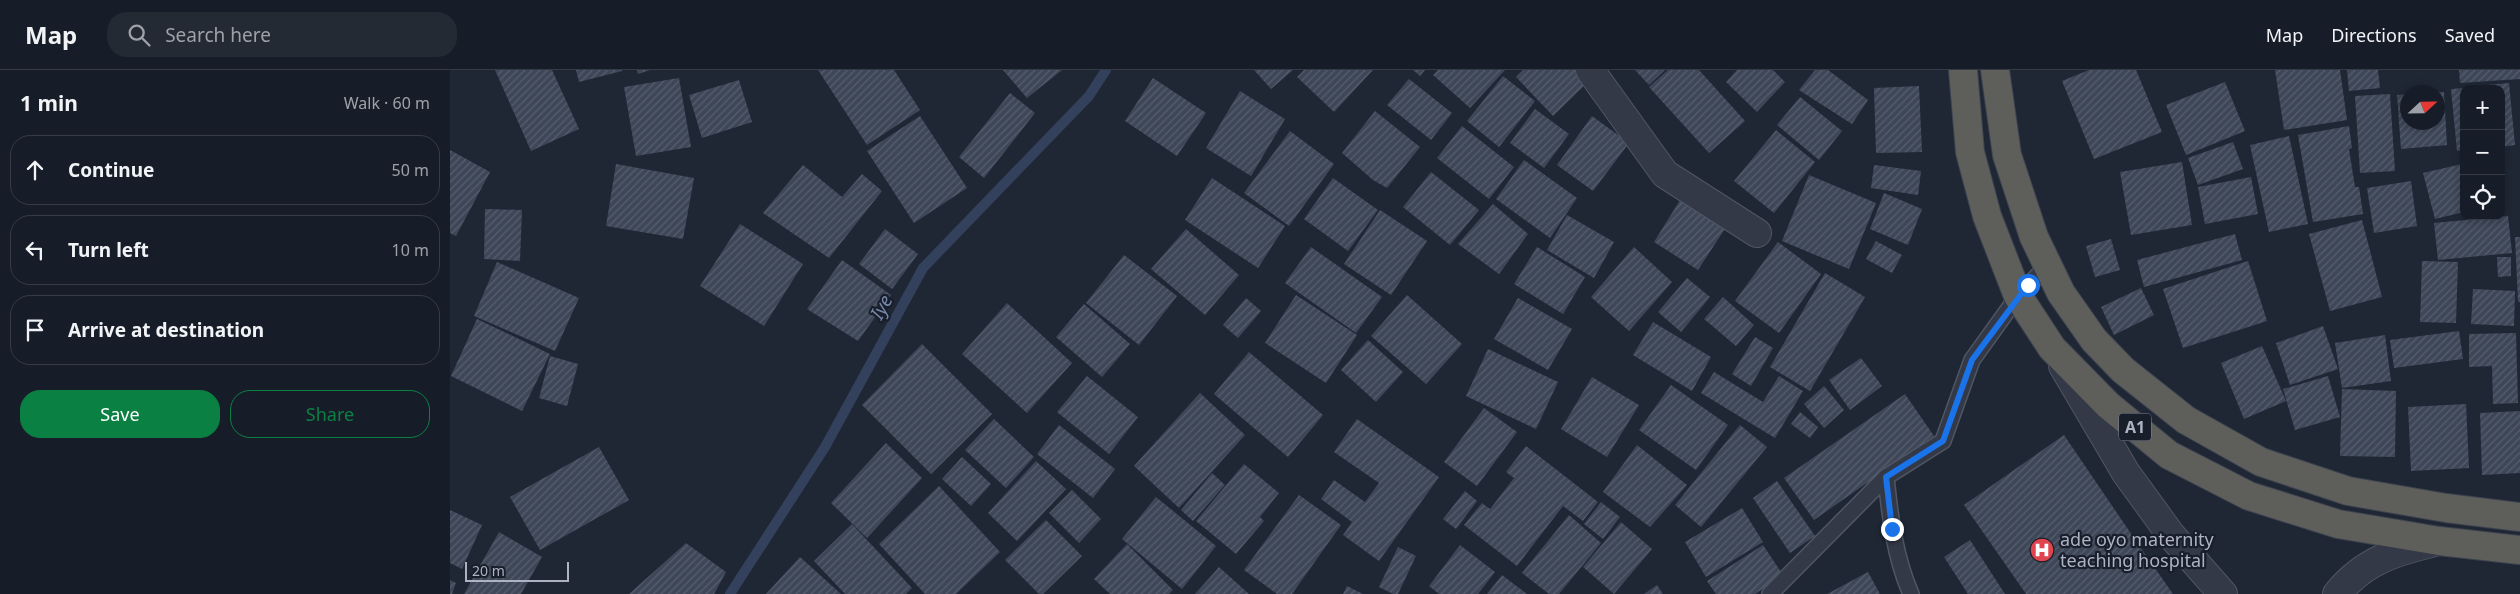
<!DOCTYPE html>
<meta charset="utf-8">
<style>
:root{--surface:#171d28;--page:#242a34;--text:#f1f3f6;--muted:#9ea2a8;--line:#363b45;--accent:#0b8043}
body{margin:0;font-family:"Noto Sans",sans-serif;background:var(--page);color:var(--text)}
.controls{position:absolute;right:15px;top:15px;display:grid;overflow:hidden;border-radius:10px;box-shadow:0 2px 8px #0003}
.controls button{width:45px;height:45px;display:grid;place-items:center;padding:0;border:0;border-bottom:1px solid var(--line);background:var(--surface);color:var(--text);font:25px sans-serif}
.compass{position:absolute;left:1950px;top:15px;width:45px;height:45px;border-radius:50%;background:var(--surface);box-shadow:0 2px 8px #0003;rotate:68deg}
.scale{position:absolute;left:15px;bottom:12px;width:104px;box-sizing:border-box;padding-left:5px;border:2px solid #adb3c3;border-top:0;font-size:14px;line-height:18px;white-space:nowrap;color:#adb3c3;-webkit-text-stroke:4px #181e2a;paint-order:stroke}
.stop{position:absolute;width:15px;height:15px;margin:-11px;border:4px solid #1a73e8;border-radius:50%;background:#fff}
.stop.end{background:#1a73e8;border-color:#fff;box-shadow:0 1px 5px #0008}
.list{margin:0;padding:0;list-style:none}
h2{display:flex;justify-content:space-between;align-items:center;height:65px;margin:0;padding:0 20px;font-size:21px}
h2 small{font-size:16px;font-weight:400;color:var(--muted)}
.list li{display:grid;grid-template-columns:32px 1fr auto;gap:15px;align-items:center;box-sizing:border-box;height:70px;margin:0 10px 10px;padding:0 10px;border:1px solid var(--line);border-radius:20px}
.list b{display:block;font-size:19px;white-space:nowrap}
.list em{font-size:16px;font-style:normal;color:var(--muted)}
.actions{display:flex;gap:10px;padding:15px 20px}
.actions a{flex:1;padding:11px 0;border:1px solid var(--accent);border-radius:20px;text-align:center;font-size:18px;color:var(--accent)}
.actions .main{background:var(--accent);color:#fff}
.icon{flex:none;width:28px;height:28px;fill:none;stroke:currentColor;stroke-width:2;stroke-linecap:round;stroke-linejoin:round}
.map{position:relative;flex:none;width:2070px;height:524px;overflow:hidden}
header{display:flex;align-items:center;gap:30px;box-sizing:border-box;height:70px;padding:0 25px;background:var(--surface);border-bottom:1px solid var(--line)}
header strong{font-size:24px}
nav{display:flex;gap:28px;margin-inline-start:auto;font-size:18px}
.search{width:350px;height:45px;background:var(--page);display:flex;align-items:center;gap:12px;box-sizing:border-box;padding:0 18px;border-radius:20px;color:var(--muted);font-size:19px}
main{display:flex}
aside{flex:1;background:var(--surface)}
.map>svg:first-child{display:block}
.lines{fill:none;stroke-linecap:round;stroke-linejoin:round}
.stream{stroke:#33415c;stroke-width:10}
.building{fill:url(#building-hatch)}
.service-casing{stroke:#505664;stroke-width:18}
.minor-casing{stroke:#505664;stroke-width:30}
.trunk-casing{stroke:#3d4350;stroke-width:30}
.service{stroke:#333946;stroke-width:15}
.minor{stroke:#333946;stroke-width:28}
.trunk{stroke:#5e5e5b;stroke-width:28}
.route{stroke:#1a73e8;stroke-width:6}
.labels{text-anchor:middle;stroke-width:4.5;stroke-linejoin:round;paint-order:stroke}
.shield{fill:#181e2a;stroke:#808695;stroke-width:1}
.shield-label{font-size:16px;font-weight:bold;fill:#adb3c3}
.poi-label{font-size:18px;fill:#adb3c3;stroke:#181e2a;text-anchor:start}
.water-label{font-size:19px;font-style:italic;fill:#7588aa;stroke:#181e2a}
</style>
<header>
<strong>Map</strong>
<div class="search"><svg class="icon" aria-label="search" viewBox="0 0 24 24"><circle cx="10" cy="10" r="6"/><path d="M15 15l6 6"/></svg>Search here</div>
<nav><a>Map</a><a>Directions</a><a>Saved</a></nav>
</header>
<main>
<aside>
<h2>1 min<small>Walk · 60 m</small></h2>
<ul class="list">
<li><svg class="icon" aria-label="ahead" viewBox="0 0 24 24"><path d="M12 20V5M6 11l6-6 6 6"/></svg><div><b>Continue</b></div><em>50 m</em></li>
<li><svg class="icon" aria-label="left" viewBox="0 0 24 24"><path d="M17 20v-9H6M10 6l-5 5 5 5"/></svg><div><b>Turn left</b></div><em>10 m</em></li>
<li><svg class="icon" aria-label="arrive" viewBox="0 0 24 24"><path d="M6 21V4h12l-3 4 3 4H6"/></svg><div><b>Arrive at destination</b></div></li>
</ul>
<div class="actions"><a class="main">Save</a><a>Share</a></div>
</aside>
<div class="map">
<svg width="2070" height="524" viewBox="0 0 2070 524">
<defs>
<pattern id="building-hatch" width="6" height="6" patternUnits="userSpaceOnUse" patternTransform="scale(1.25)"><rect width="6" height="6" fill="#3e4758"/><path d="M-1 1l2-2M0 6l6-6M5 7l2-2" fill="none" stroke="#575f6e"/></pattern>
</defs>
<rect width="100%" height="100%" fill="#1f2735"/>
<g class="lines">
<polyline class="stream" points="280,524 375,377 473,198 639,26 656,0"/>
</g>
<g class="building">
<polygon points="45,0 102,0 129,59 81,81"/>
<polygon points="126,0 172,0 172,1 129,12"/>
<polygon points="187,0 200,0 188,4"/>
<polygon points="368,0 444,0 470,40 417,75"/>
<polygon points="553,0 612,0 577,28"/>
<polygon points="804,0 843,0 821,19"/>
<polygon points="854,0 923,0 884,42 847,7"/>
<polygon points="963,0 975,0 970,6"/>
<polygon points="988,0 1055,0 1020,38 983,5"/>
<polygon points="1073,0 1132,0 1141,9 1103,46 1066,7"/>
<polygon points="1185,0 1215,0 1199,15"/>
<polygon points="1218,0 1249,0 1295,51 1259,83 1199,17"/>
<polygon points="1287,0 1323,0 1335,12 1307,42 1276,12"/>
<polygon points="1365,0 1378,0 1418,30 1402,54 1349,20"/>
<polygon points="1639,0 1686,0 1712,62 1644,89 1612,11"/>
<polygon points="1825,0 1890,0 1897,50 1834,60"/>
<polygon points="1897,0 1928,0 1930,18 1899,21"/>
<polygon points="2009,0 2070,0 2070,9 2010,13"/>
<polygon points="1053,6 1085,31 1049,77 1017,51"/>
<polygon points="229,8 241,77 186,86 174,17"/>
<polygon points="703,8 756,43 727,86 675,51"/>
<polygon points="959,9 1002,43 981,70 937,35"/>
<polygon points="289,10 302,52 252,68 239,25"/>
<polygon points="1775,12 1795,61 1736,85 1716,35"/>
<polygon points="2059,13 2065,75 2051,77 2051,19 2016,17"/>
<polygon points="1469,16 1472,82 1426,83 1424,18"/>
<polygon points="2014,18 2014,80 2007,81 2001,19"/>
<polygon points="790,21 835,49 801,106 756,78"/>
<polygon points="1988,22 1994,22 1997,75 1951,79 1947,25 1958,24 1958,52 1988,52"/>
<polygon points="560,23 585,43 534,108 509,87"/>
<polygon points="1940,24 1945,101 1910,103 1905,26"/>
<polygon points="1350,27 1392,61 1369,90 1327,55"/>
<polygon points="1085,39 1119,64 1094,98 1060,73"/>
<polygon points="925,41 970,77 937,118 923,110 892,83"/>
<polygon points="470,46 517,118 464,153 417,81"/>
<polygon points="1142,46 1179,73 1143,121 1107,95"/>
<polygon points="1012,56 1064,97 1039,129 987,88"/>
<polygon points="1899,56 1902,78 1899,79 1905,117 1909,117 1913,144 1863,152 1848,65"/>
<polygon points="1326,60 1365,92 1324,143 1284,111"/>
<polygon points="840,61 884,94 839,156 794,123"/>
<polygon points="1839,66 1858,154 1819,162 1800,75"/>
<polygon points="1783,72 1793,99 1748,115 1738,88"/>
<polygon points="0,80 40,102 6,166 0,163"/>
<polygon points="1074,90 1127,128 1100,168 1046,129"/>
<polygon points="1732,92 1742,155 1681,165 1670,102"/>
<polygon points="166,94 244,108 233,169 156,156"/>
<polygon points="2012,94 2014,142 1985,149 1973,103"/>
<polygon points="353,95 392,127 412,104 432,121 379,188 313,143"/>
<polygon points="1424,95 1471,101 1468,125 1421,118"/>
<polygon points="981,102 1029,140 1000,175 953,137"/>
<polygon points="1359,105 1426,133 1399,199 1332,171"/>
<polygon points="1801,107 1808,144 1755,154 1748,117"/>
<polygon points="762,108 835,156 808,198 735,150"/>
<polygon points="883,108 928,140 898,181 854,149"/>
<polygon points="1961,111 1967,156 1924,163 1917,118"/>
<polygon points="1235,122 1280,151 1248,200 1204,172"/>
<polygon points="1434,123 1472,139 1458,175 1420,159"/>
<polygon points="1043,134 1078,164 1049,204 1008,174"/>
<polygon points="35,139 72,140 70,191 34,189"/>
<polygon points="930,140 977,171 941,225 894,194"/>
<polygon points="1117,145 1164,172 1144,208 1097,180"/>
<polygon points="2058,146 2062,183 1988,190 1984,153"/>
<polygon points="1912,150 1932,227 1880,241 1859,164"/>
<polygon points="290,154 353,194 314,256 250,216"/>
<polygon points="435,159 468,184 442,219 409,194"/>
<polygon points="736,159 789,205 755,245 701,199"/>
<polygon points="1785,164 1792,190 1694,217 1687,190"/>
<polygon points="2065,167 2070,167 2070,232 2068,232"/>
<polygon points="1661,169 1670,200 1645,207 1636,176"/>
<polygon points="1426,171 1452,185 1442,203 1416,189"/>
<polygon points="1328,172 1371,204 1329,263 1285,231"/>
<polygon points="861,177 932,227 906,263 835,213"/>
<polygon points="1087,177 1135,207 1113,244 1064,214"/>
<polygon points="1184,177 1222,212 1179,261 1141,227"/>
<polygon points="674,185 727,226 689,275 636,233"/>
<polygon points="2047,187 2061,187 2061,206 2048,207"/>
<polygon points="392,190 441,225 408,271 357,239"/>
<polygon points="1798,191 1817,251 1733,278 1713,219"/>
<polygon points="1972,191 2008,192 2006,253 1970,252"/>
<polygon points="47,192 129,228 105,281 24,246"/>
<polygon points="1375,203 1415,227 1360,321 1320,297"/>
<polygon points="1237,208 1260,227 1231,262 1208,242"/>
<polygon points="1691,218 1704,245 1664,265 1651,237"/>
<polygon points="2023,219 2065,221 2064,256 2021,254"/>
<polygon points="846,225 907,265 876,313 815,273"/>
<polygon points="957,225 1012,274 976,314 921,266"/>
<polygon points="1273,227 1304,255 1286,276 1254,249"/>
<polygon points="796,228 811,241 788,268 773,255"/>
<polygon points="1068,228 1122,259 1098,300 1044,269"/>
<polygon points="557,233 622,293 577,343 512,284"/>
<polygon points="634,234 680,274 652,307 606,267"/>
<polygon points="27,249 100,284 72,341 1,306"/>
<polygon points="1203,252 1261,287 1242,321 1183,285"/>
<polygon points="1873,256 1888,299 1840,315 1826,273"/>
<polygon points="2009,261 2013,289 1944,298 1940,270"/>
<polygon points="2066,263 2068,333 2043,334 2042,296 2019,297 2019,264"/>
<polygon points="1935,265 1941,311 1892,318 1885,273"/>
<polygon points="1305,267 1323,278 1301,316 1282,304"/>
<polygon points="918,270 953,302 926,332 891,300"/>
<polygon points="472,274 542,344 481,404 412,335"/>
<polygon points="1812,276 1836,331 1794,349 1771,293"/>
<polygon points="1038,279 1108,312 1086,359 1016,326"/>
<polygon points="799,282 873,345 838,387 764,324"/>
<polygon points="100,286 128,294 117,336 89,328"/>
<polygon points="1411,288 1432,316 1400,340 1379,310"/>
<polygon points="1264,302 1313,332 1329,306 1353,321 1325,368 1251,323"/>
<polygon points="637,306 688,347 659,384 607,342"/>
<polygon points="1878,306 1890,347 1845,360 1833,319"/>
<polygon points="1142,307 1189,335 1157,387 1111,359"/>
<polygon points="1221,315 1278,355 1246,400 1189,360"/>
<polygon points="1374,316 1394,340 1374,358 1354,334"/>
<polygon points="1892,319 1946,321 1945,387 1890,386"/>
<polygon points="750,323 795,365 729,438 684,396"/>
<polygon points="1455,324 1484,366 1364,450 1334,408"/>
<polygon points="2016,334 2019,398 1961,401 1958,337"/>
<polygon points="1034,338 1067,362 1027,416 994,392"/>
<polygon points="2070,341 2070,403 2032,405 2030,343"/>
<polygon points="1350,342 1368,357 1360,368 1341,354"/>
<polygon points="544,349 584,387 556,418 515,380"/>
<polygon points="907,349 989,407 929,491 893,465 902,452 871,429 884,410 915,432 929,413 884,382"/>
<polygon points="609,355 665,399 643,428 587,384"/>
<polygon points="1290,355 1317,377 1251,457 1225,435"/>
<polygon points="1614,365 1684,468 1723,524 1576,524 1514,435"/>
<polygon points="436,373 472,408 417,468 381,433"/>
<polygon points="1187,375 1237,415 1200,457 1153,422"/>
<polygon points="1076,376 1148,432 1133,451 1113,436 1067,496 1014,455 1032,433 1040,439 1064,408 1056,402"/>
<polygon points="149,377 179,430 90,480 60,427"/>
<polygon points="512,387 541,414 521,436 492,409"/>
<polygon points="586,391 616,419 567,471 538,443"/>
<polygon points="794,394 829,423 810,447 814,451 786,484 746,451"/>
<polygon points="762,403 775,415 743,451 731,440"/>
<polygon points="1327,411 1365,466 1340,483 1303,428"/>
<polygon points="489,416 550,482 506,524 475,524 429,474"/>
<polygon points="622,420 651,449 629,473 599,443"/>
<polygon points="1015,421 1027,431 1006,459 993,449"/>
<polygon points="849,425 891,455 842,524 827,524 794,500"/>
<polygon points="706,427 766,476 732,519 672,469"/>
<polygon points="1151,432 1170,447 1153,469 1134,454"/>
<polygon points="1292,438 1313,472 1256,507 1235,472"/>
<polygon points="0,440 32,455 12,499 0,493"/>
<polygon points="1119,445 1151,473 1109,524 1099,524 1072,503"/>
<polygon points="596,450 632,486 593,524 589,524 555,490"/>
<polygon points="1171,452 1202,479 1164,524 1133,497"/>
<polygon points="402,454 462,518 456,524 395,524 364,491"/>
<polygon points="49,462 92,487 71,524 14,524"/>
<polygon points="1520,470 1555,524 1518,524 1494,487"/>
<polygon points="236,473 276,502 264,524 179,524"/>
<polygon points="677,474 723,520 719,524 660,524 644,509"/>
<polygon points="1010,475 1045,502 1028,524 989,524 979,516"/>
<polygon points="1313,475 1333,505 1305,524 1266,524 1257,511"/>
<polygon points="948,477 966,486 948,524 943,524 929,517"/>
<polygon points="350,487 391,524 316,524"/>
<polygon points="769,497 799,524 745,524"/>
<polygon points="1418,502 1430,524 1377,524"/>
<polygon points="1052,505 1077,524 1037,524"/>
<polygon points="0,510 6,513 2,524 0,524"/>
<polygon points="1207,515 1213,524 1194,524"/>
<polygon points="897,516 913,524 893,524"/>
</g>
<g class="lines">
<g class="service-casing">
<g id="service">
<path d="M1436,407C1440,447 1445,488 1461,524"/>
<polyline points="1320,524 1436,407 1493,371 1522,290 1568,226 1598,195"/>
</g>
</g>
<g class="minor-casing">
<g id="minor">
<polyline points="1140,0 1215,104 1307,163"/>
<polyline points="1613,296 1676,403 1721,465 1773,524"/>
<path d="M1887,524C1915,489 1948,481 1989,471"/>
</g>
</g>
<g class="trunk-casing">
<g id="trunk">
<polyline points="1513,0 1520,82 1537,146 1568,226 1602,278 1658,335 1719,385 1799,426 1888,454 1989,471 2070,480"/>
<polyline points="1545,0 1557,85 1584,167 1611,223 1644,270 1673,300 1736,350 1811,392 1898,421 1996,438 2070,447"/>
</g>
</g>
<use href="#service" class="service"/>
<use href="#minor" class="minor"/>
<use href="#trunk" class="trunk"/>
</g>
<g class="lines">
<polyline class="route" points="1442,459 1436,407 1493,371 1522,290 1578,215"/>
</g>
<defs>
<g id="hospital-disc" transform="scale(1.25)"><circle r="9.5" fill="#e0444e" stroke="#181e2a"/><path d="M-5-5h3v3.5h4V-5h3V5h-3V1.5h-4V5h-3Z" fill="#fff"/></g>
</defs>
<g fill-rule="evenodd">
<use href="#hospital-disc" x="1592" y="480"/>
</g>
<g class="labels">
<rect class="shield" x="1669" y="343.5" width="32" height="27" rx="4"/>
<g class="shield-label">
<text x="1685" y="363">A1</text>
</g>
<g class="poi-label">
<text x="1610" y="476">ade oyo maternity<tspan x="1610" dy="21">teaching hospital</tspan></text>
</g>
<g class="water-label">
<text transform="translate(431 237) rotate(-61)" y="7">Iye</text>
</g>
</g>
</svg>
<div class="controls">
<button>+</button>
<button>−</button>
<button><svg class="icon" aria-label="locate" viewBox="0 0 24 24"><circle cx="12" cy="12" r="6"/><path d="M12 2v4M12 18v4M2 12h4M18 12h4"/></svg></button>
</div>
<svg class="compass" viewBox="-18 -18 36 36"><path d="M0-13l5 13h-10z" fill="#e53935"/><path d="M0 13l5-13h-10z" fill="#9ea2a8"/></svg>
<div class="scale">20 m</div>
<div class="stop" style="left:1578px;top:215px"></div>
<div class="stop end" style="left:1442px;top:459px"></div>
</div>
</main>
